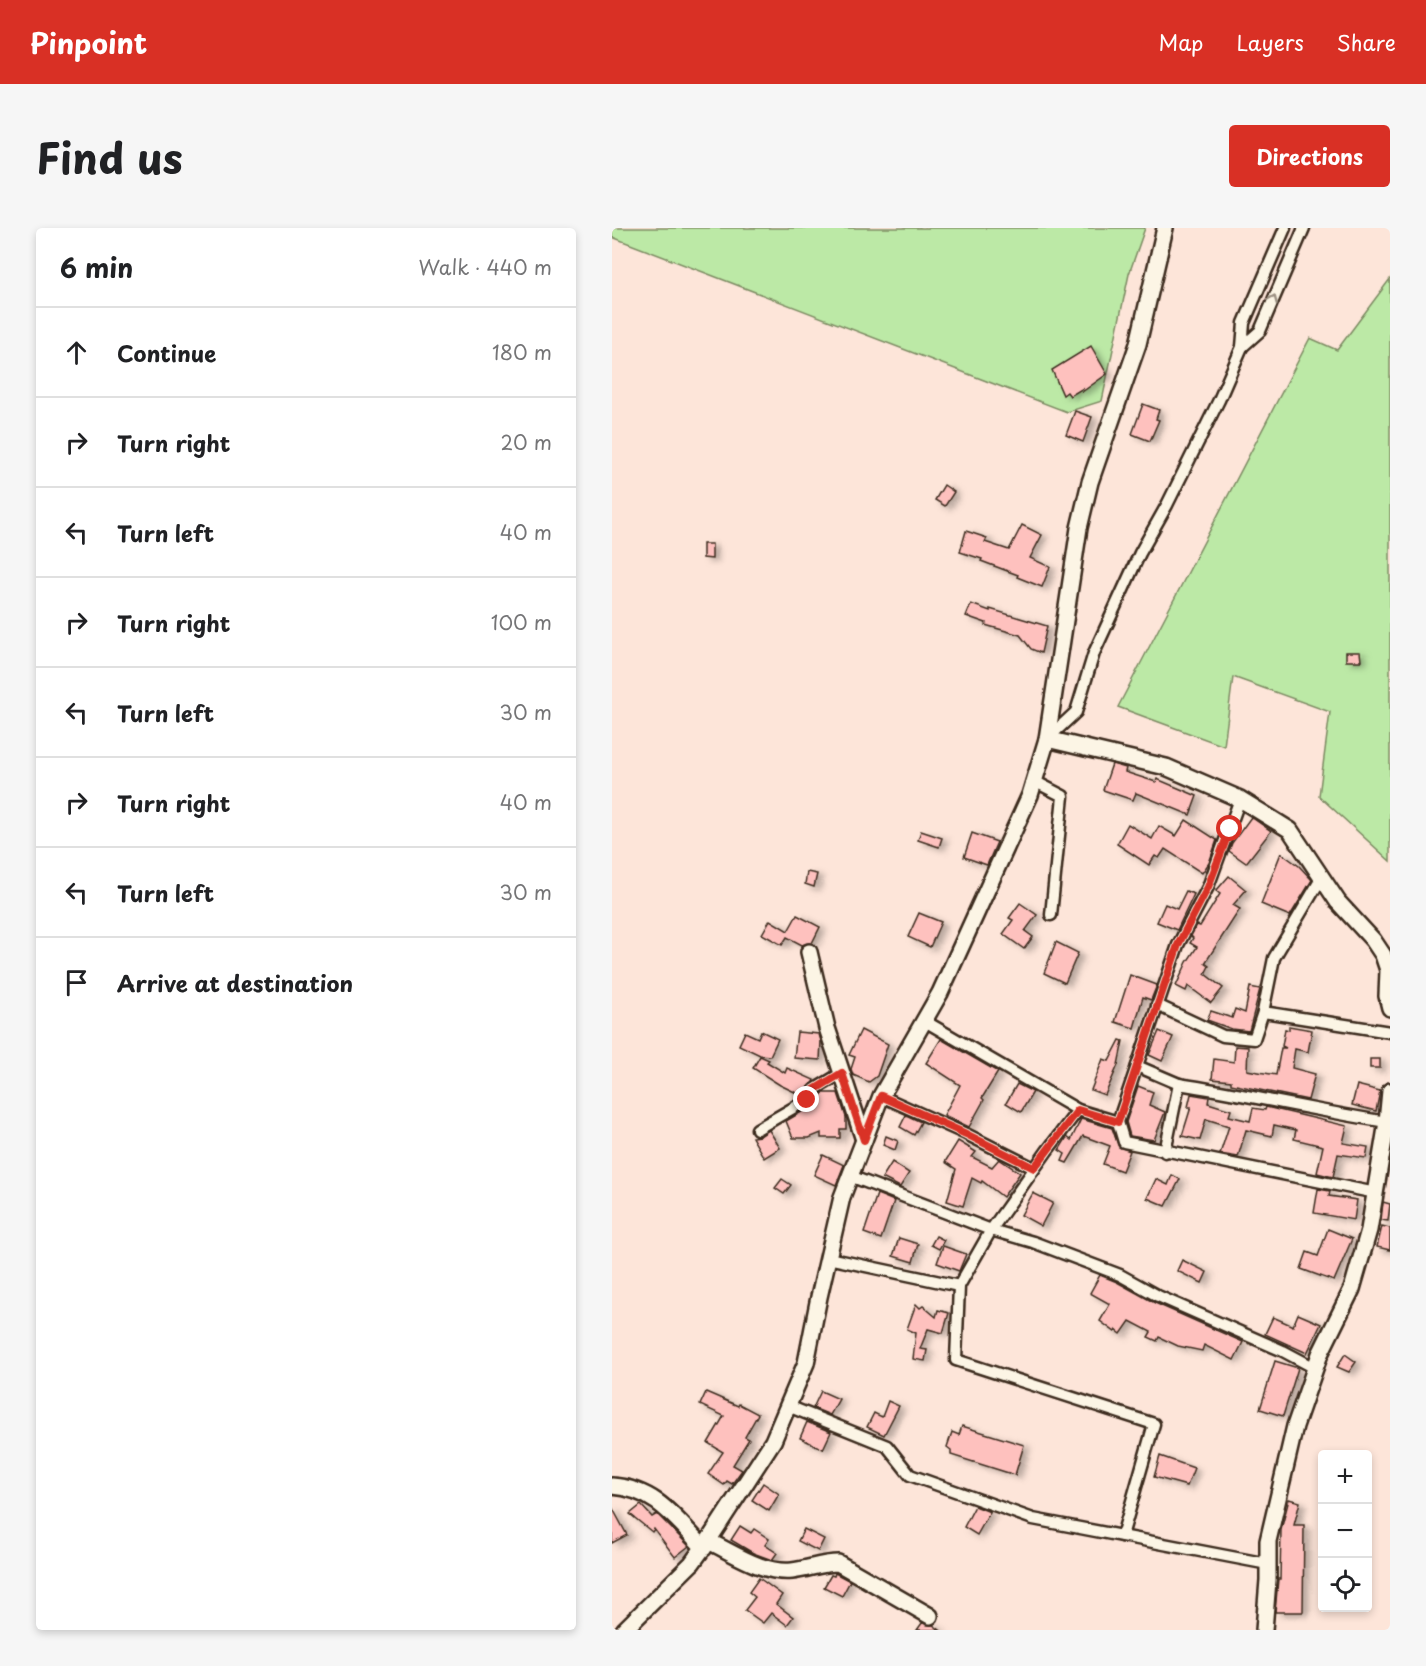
<!DOCTYPE html>
<meta charset="utf-8">
<style>
:root{--surface:#fff;--page:#f6f6f6;--text:#202124;--muted:#757577;--line:#e0e0e0;--accent:#d93025}
body{margin:0;font-family:"Playpen Sans",sans-serif;background:var(--page);color:var(--text)}
.controls{position:absolute;right:18px;bottom:18px;display:grid;overflow:hidden;border-radius:6px;box-shadow:0 3px 9px #0003}
.controls button{width:54px;height:54px;display:grid;place-items:center;padding:0;border:0;border-bottom:2px solid var(--line);background:var(--surface);color:var(--text);font:30px sans-serif}
.stop{position:absolute;width:18px;height:18px;margin:-14px;border:4px solid #d93025;border-radius:50%;background:#fff}
.stop.end{background:#d93025;border-color:#fff;box-shadow:0 2px 6px #0008}
.list{margin:0;padding:0;list-style:none}
h2{display:flex;justify-content:space-between;align-items:center;height:78px;margin:0;padding:0 24px;font-size:26px}
h2 small{font-size:20px;font-weight:400;color:var(--muted)}
.list li{display:grid;grid-template-columns:39px 1fr auto;gap:18px;align-items:center;box-sizing:border-box;height:90px;padding:0 24px;border-top:2px solid var(--line)}
.list b{display:block;font-size:22px;white-space:nowrap}
.list em{font-size:20px;font-style:normal;color:var(--muted)}
.icon{flex:none;width:33px;height:33px;fill:none;stroke:currentColor;stroke-width:2;stroke-linecap:round;stroke-linejoin:round}
.map{position:relative;flex:none;width:778px;height:1402px;overflow:hidden;border-radius:6px}
header{display:flex;align-items:center;gap:36px;box-sizing:border-box;height:84px;padding:0 30px;background:var(--accent);color:#fff}
header strong{font-size:28px}
nav{display:flex;gap:33px;margin-inline-start:auto;font-size:21px}
.intro{display:flex;align-items:center;justify-content:space-between;box-sizing:border-box;height:144px;padding:0 36px}
h1{margin:0;font-size:42px}
.button{padding:15px 27px;border-radius:6px;background:var(--accent);color:#fff;font-size:21px;font-weight:700}
main{display:flex;gap:36px;padding:0 36px}
aside{flex:1;background:var(--surface);border-radius:6px;box-shadow:0 3px 9px #0003}
.map>svg:first-child{display:block}
.green{fill:#bce9a6;stroke:#7c8a62;stroke-width:1.5}
.building{fill:#fec1be;stroke:#3b2a1e;stroke-width:1.5;filter:url(#shadow)}
.lines{fill:none;stroke-linecap:round;stroke-linejoin:round}
.street-casing{stroke:#3b2a1e;stroke-width:15}
.secondary-casing{stroke:#3b2a1e;stroke-width:20}
.street{stroke:#fcf5e5;stroke-width:10}
.secondary{stroke:#fcf5e5;stroke-width:15}
.oneway{stroke:#9c9082}
.route{stroke:#d93025;stroke-width:8}
</style>
<header>
<strong>Pinpoint</strong>
<nav><a>Map</a><a>Layers</a><a>Share</a></nav>
</header>
<div class="intro"><h1>Find us</h1><a class="button">Directions</a></div>
<main>
<aside>
<h2>6 min<small>Walk · 440 m</small></h2>
<ul class="list">
<li><svg class="icon" aria-label="ahead" viewBox="0 0 24 24"><path d="M12 20V5M6 11l6-6 6 6"/></svg><div><b>Continue</b></div><em>180 m</em></li>
<li><svg class="icon" aria-label="right" viewBox="0 0 24 24"><path d="M7 20v-9h11M14 6l5 5-5 5"/></svg><div><b>Turn right</b></div><em>20 m</em></li>
<li><svg class="icon" aria-label="left" viewBox="0 0 24 24"><path d="M17 20v-9H6M10 6l-5 5 5 5"/></svg><div><b>Turn left</b></div><em>40 m</em></li>
<li><svg class="icon" aria-label="right" viewBox="0 0 24 24"><path d="M7 20v-9h11M14 6l5 5-5 5"/></svg><div><b>Turn right</b></div><em>100 m</em></li>
<li><svg class="icon" aria-label="left" viewBox="0 0 24 24"><path d="M17 20v-9H6M10 6l-5 5 5 5"/></svg><div><b>Turn left</b></div><em>30 m</em></li>
<li><svg class="icon" aria-label="right" viewBox="0 0 24 24"><path d="M7 20v-9h11M14 6l5 5-5 5"/></svg><div><b>Turn right</b></div><em>40 m</em></li>
<li><svg class="icon" aria-label="left" viewBox="0 0 24 24"><path d="M17 20v-9H6M10 6l-5 5 5 5"/></svg><div><b>Turn left</b></div><em>30 m</em></li>
<li><svg class="icon" aria-label="arrive" viewBox="0 0 24 24"><path d="M6 21V4h12l-3 4 3 4H6"/></svg><div><b>Arrive at destination</b></div></li>
</ul>
</aside>
<div class="map">
<svg width="778" height="1402" viewBox="0 0 778 1402">
<defs>
<filter id="shadow"><feDropShadow dx="5.5" dy="3" stdDeviation="3" flood-color="#0004"/></filter>
</defs>
<rect width="100%" height="100%" fill="#fde5d9"/>
<filter id="ink" filterUnits="userSpaceOnUse"><feTurbulence type="fractalNoise" baseFrequency=".0167" numOctaves="2"/><feDisplacementMap in="SourceGraphic" scale="12" xChannelSelector="R" yChannelSelector="G"/><feConvolveMatrix kernelMatrix="1 2 1 2 8 2 1 2 1" color-interpolation-filters="sRGB"/></filter>
<g filter="url(#ink)">
<g class="green">
<polygon points="0,0 533,0 517,46 490,173 455,184 0,9"/>
<polygon points="778,51 778,633 707,568 718,484 621,449 612,518 506,479 698,110 725,122"/>
</g>
<g class="building">
<polygon points="479,118 495,146 470,164 471,160 458,168 455,164 451,167 440,142"/>
<polygon points="531,176 547,182 544,191 547,192 538,213 520,206"/>
<polygon points="463,183 480,189 471,214 454,207"/>
<polygon points="332,257 342,264 333,278 323,272"/>
<polygon points="410,297 430,307 418,330 438,339 430,359 405,349 406,347 369,333 370,331 348,324 354,303 375,310 373,314 397,322"/>
<polygon points="91,316 100,316 100,331 91,330"/>
<polygon points="359,376 378,383 378,381 435,398 429,425 419,421 408,407 373,397 374,395 354,388"/>
<polygon points="734,424 748,424 749,433 734,433"/>
<polygon points="500,536 514,540 513,544 544,554 545,551 585,568 578,587 524,565 521,572 491,562"/>
<polygon points="639,589 659,603 634,635 617,623 620,615"/>
<polygon points="574,592 605,612 597,635 590,645 553,621 547,630 543,628 537,637 505,616 516,596 540,611 547,598 564,608"/>
<polygon points="309,603 330,610 327,619 306,612"/>
<polygon points="360,605 385,614 375,637 352,629"/>
<polygon points="669,625 687,638 700,652 678,688 649,676"/>
<polygon points="195,644 205,646 202,659 193,656"/>
<polygon points="617,648 634,662 621,677 628,681 593,735 597,738 593,746 611,760 599,775 576,758 574,763 564,758 575,734 585,719 578,715 581,710 579,708 585,697 588,698 608,666 604,663"/>
<polygon points="574,663 582,666 565,702 545,694 553,676 565,681"/>
<polygon points="408,675 425,687 413,703 421,709 412,721 391,706 401,692 397,690"/>
<polygon points="307,685 329,694 318,719 296,709"/>
<polygon points="185,687 208,699 200,715 190,717 175,709 170,717 150,706 158,692 176,703"/>
<polygon points="444,714 466,725 453,755 432,745"/>
<polygon points="518,747 545,757 539,772 531,769 522,800 503,794"/>
<polygon points="638,759 648,761 637,803 620,801 595,792 599,783 620,790 623,781 633,785"/>
<polygon points="677,798 700,802 696,824 683,821 680,840 703,846 696,872 619,856 619,853 600,851 602,831 622,834 623,818 636,819 635,842 664,847 669,820 674,820 670,818 673,801 677,802"/>
<polygon points="249,802 276,816 265,848 257,854 241,847 239,841 243,829 237,827"/>
<polygon points="149,803 166,811 158,828 148,827 127,817 133,804 146,810"/>
<polygon points="547,803 561,809 550,833 537,827"/>
<polygon points="185,804 207,806 209,813 208,832 182,830"/>
<polygon points="329,811 386,844 370,870 372,872 357,899 332,887 348,857 314,835"/>
<polygon points="508,812 511,813 506,837 493,867 479,862 491,831 497,833"/>
<polygon points="148,828 157,832 155,834 173,845 175,840 202,852 201,854 189,867 168,857 141,840"/>
<rect x="758" y="831" width="10" height="9"/>
<polygon points="405,856 421,864 409,884 394,875"/>
<polygon points="745,857 768,863 764,883 740,877"/>
<polygon points="526,858 541,864 537,877 553,884 542,912 518,908 514,894"/>
<polygon points="211,865 226,865 234,889 234,901 228,901 228,910 209,910 209,905 197,910 181,910 174,893 207,874 204,873"/>
<polygon points="579,866 597,869 596,875 619,882 617,888 638,893 641,880 653,882 654,879 735,898 731,915 756,919 754,930 726,926 721,949 705,945 711,918 682,911 684,902 662,897 660,908 634,902 626,929 608,926 617,898 594,891 588,912 570,908 579,879 576,879"/>
<polygon points="294,887 309,894 302,907 288,899"/>
<polygon points="469,891 500,900 507,919 518,923 510,943 491,936 498,918 471,908 455,935 450,933 453,926 447,922 455,909 459,912"/>
<polygon points="157,902 168,920 152,930 140,909 148,908"/>
<polygon points="274,908 286,913 283,922 271,917"/>
<polygon points="346,913 364,924 360,929 380,939 387,931 408,945 391,969 370,953 369,955 360,950 351,978 335,973 344,941 333,934"/>
<polygon points="211,927 232,937 224,957 202,947"/>
<polygon points="280,934 297,945 288,959 270,950"/>
<polygon points="560,947 568,951 554,978 535,970 544,951 556,957"/>
<polygon points="170,951 179,957 172,966 163,960"/>
<polygon points="706,961 718,963 717,968 745,972 742,992 702,985"/>
<polygon points="421,965 441,975 429,998 409,987"/>
<polygon points="265,966 282,973 269,1011 252,1005"/>
<polygon points="771,974 778,976 776,993 769,992"/>
<polygon points="770,998 778,1000 778,1022 765,1019"/>
<polygon points="716,1001 740,1011 722,1053 689,1041 695,1024 706,1028"/>
<polygon points="324,1008 332,1012 327,1021 319,1017"/>
<polygon points="287,1010 306,1016 301,1034 281,1028"/>
<polygon points="331,1018 354,1026 347,1043 325,1035"/>
<polygon points="570,1032 595,1044 590,1055 565,1043"/>
<polygon points="488,1047 505,1054 543,1075 631,1114 622,1132 592,1117 590,1123 566,1118 547,1109 545,1113 536,1109 539,1104 518,1093 509,1106 504,1102 503,1104 488,1093 498,1076 478,1065"/>
<polygon points="304,1076 308,1080 311,1078 324,1089 326,1082 337,1085 331,1105 316,1101 308,1121 315,1122 313,1133 301,1131 304,1105 295,1101"/>
<polygon points="686,1086 709,1096 695,1125 653,1106 661,1089 681,1098"/>
<polygon points="733,1126 744,1134 737,1144 725,1139"/>
<polygon points="663,1133 686,1140 671,1188 648,1181"/>
<polygon points="209,1163 227,1171 218,1187 201,1180"/>
<polygon points="94,1164 126,1178 127,1176 146,1186 133,1209 137,1211 121,1237 130,1242 120,1256 115,1253 112,1257 96,1246 111,1224 96,1215 112,1188 88,1177"/>
<polygon points="276,1173 287,1178 272,1207 255,1199 262,1185 270,1189"/>
<polygon points="195,1194 219,1204 211,1221 188,1210"/>
<polygon points="350,1198 412,1217 403,1247 339,1227 339,1222 335,1219 340,1204 347,1207"/>
<polygon points="548,1228 582,1240 575,1258 542,1249"/>
<polygon points="151,1255 167,1266 157,1283 140,1272"/>
<polygon points="677,1271 688,1274 682,1297 692,1297 691,1384 663,1384 666,1351 668,1351 669,1302"/>
<polygon points="29,1277 40,1289 45,1286 77,1318 63,1329 42,1301 40,1304 18,1286"/>
<polygon points="363,1278 378,1284 365,1307 352,1299"/>
<polygon points="0,1279 15,1307 0,1315"/>
<polygon points="128,1298 139,1305 142,1301 157,1311 153,1317 165,1325 160,1332 141,1325 119,1312"/>
<polygon points="192,1301 212,1311 206,1323 186,1313"/>
<polygon points="223,1345 238,1353 230,1368 212,1359 219,1347 222,1348"/>
<polygon points="147,1350 170,1367 164,1376 181,1389 175,1397 159,1385 151,1395 133,1382 143,1369 137,1364"/>
<polygon points="310,1395 321,1397 328,1402 305,1402"/>
</g>
<g class="lines">
<g class="street-casing">
<g id="street">
<polyline points="630,119 648,103 692,0"/>
<polyline points="435,511 464,484 482,425 528,325 555,277 607,172 630,119 632,95 673,0"/>
<polyline points="422,553 451,568 439,687"/>
<polyline points="628,571 596,659 566,717 506,894 466,882 435,923 379,1002 421,1014 508,1047 546,1068 671,1123 703,1140"/>
<polyline points="710,649 662,730 651,784 778,804"/>
<polyline points="545,777 611,808 642,811 651,784"/>
<polyline points="311,792 466,882"/>
<polyline points="525,838 567,856"/>
<polyline points="269,868 354,906 422,940"/>
<polyline points="506,894 512,914 764,965"/>
<polyline points="145,901 195,872 202,862 230,845"/>
<path d="M553,924L567,856C637,867 705,883 775,894"/>
<polyline points="238,948 379,1002 347,1058 344,1132 542,1196 510,1308"/>
<polyline points="216,1030 347,1058"/>
<polyline points="176,1178 275,1218 298,1247 421,1291 656,1336"/>
</g>
</g>
<g class="secondary-casing">
<g id="secondary">
<polyline points="435,511 554,539 628,571 678,602 726,674 761,712 771,727 776,742 775,768 778,780"/>
<polyline points="197,724 215,800 252,912"/>
<path d="M0,1258C44,1261 63,1290 92,1320"/>
<path d="M96,1313C122,1325 151,1346 180,1343C196,1341 210,1335 226,1335L318,1388"/>
<polyline points="12,1402 80,1335 96,1313 161,1213 194,1135 207,1069 230,969 269,868 328,765 418,567 435,511 467,300 478,254 526,116 553,0"/>
<polyline points="652,1402 656,1352 656,1313 683,1198 708,1126 740,1061 757,1002 775,894 778,863"/>
</g>
</g>
<use href="#street" class="street"/>
<use href="#secondary" class="secondary"/>
</g>
<defs><path id="oneway-chevron" d="M-2-3.5L2.5 0L-2 3.5" fill="none" stroke-width="1.6" stroke-linecap="round" stroke-linejoin="round" transform="scale(1.5)"/></defs>
<use class="oneway" href="#oneway-chevron" transform="translate(661 71) rotate(-67)"/>
</g>
<g class="lines" filter="url(#ink)">
<polyline class="route" points="195,872 202,862 230,845 252,912 269,868 354,906 422,940 466,882 506,894 566,717 596,659 618,601"/>
</g>
</svg>
<div class="controls">
<button>+</button>
<button>−</button>
<button><svg class="icon" aria-label="locate" viewBox="0 0 24 24"><circle cx="12" cy="12" r="6"/><path d="M12 2v4M12 18v4M2 12h4M18 12h4"/></svg></button>
</div>
<div class="stop" style="left:618px;top:601px"></div>
<div class="stop end" style="left:195px;top:872px"></div>
</div>
</main>
